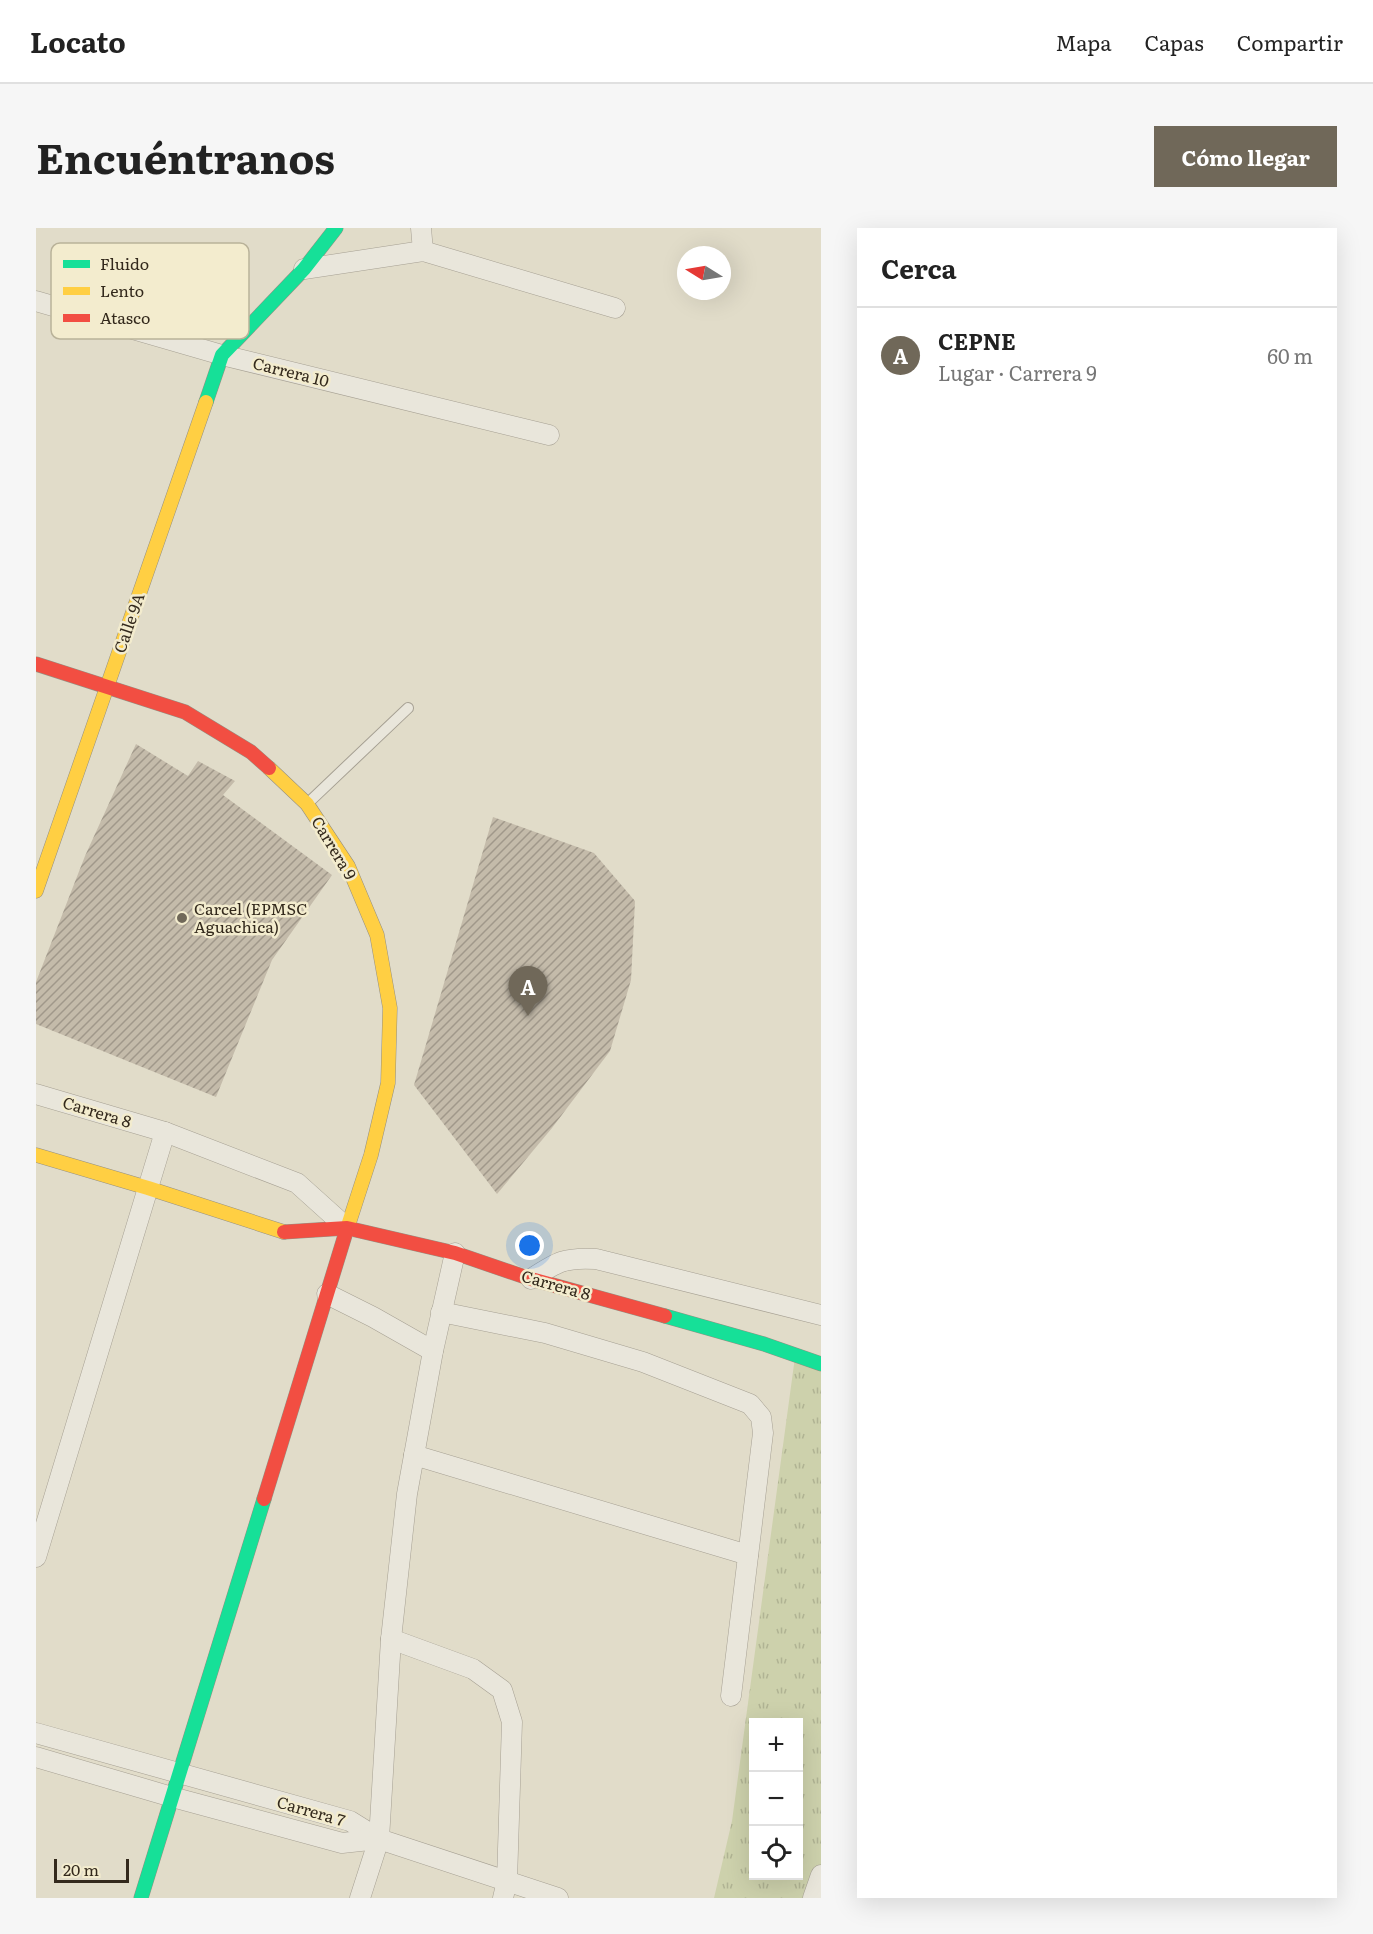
<!DOCTYPE html>
<html lang="es">
<meta charset="utf-8">
<style>
:root{--surface:#fff;--page:#f6f6f6;--text:#222;--muted:#767676;--line:#e0e0e0;--accent:#706859}
body{margin:0;font-family:Literata,serif;background:var(--page);color:var(--text)}
.controls{position:absolute;right:18px;bottom:18px;display:grid;overflow:hidden;border-radius:0px;box-shadow:0 6px 24px #0002}
.controls button{width:54px;height:54px;display:grid;place-items:center;padding:0;border:0;border-bottom:2px solid var(--line);background:var(--surface);color:var(--text);font:30px sans-serif}
.compass{position:absolute;left:641px;top:18px;width:54px;height:54px;border-radius:50%;background:var(--surface);box-shadow:0 6px 24px #0002;rotate:281deg}
.scale{position:absolute;left:18px;bottom:15px;width:75px;box-sizing:border-box;padding-left:6px;border:3px solid #33291c;border-top:0;font-size:16px;line-height:21px;white-space:nowrap;color:#33291c;-webkit-text-stroke:4px #f3ecce;paint-order:stroke}
.you{position:absolute;left:494px;top:1018px;width:21px;height:21px;margin:-15px;border:4px solid #fff;border-radius:50%;background:#1a73e8;box-shadow:0 0 0 9px #1a73e833}
.badge{display:grid;place-items:center;width:39px;height:39px;border-radius:50%;background:var(--accent);color:#fff;font-size:20px;font-weight:700}
.pin{position:absolute;translate:-50% -50px;filter:drop-shadow(0 2px 3px #0008)}
.pin::after{content:'';position:absolute;top:32px;width:21px;height:18px;background:inherit;clip-path:polygon(0 0,100% 0,50% 100%)}
.list{margin:0;padding:0;list-style:none}
h2{display:flex;justify-content:space-between;align-items:center;height:78px;margin:0;padding:0 24px;font-size:26px}
h2 small{font-size:20px;font-weight:400;color:var(--muted)}
.list li{display:grid;grid-template-columns:39px 1fr auto;gap:18px;align-items:center;box-sizing:border-box;height:96px;padding:0 24px;border-top:2px solid var(--line)}
.list b{display:block;font-size:22px;white-space:nowrap}
.list p{margin:0;font-size:20px;white-space:nowrap;color:var(--muted)}
.list em{font-size:20px;font-style:normal;color:var(--muted)}
.icon{flex:none;width:33px;height:33px;fill:none;stroke:currentColor;stroke-width:2;stroke-linecap:round;stroke-linejoin:round}
.map{position:relative;flex:none;width:785px;height:1670px;overflow:hidden;border-radius:0px}
header{display:flex;align-items:center;gap:36px;box-sizing:border-box;height:84px;padding:0 30px;background:var(--surface);border-bottom:2px solid var(--line)}
header strong{font-size:28px}
nav{display:flex;gap:33px;margin-inline-start:auto;font-size:21px}
.intro{display:flex;align-items:center;justify-content:space-between;box-sizing:border-box;height:144px;padding:0 36px}
h1{margin:0;font-size:42px}
.button{padding:15px 27px;border-radius:0px;background:var(--accent);color:#fff;font-size:21px;font-weight:700}
main{display:flex;gap:36px;padding:0 36px}
aside{flex:1;background:var(--surface);border-radius:0px;box-shadow:0 6px 24px #0002}
.map>svg:first-child{display:block}
.grass{fill:url(#grass-tufts);fill-rule:evenodd}
.building{fill:url(#building-hatch)}
.lines{fill:none;stroke-linecap:round;stroke-linejoin:round}
.lane-casing{stroke:#a6a093;stroke-width:12}
.street-casing{stroke:#a6a093;stroke-width:21}
.fast-casing{stroke:#959083;stroke-width:15}
.slow-casing{stroke:#959083;stroke-width:15}
.jam-casing{stroke:#959083;stroke-width:15}
.lane{stroke:#e9e6db;stroke-width:10}
.street{stroke:#e9e6db;stroke-width:20}
.fast{stroke:#16e098;stroke-width:14}
.slow{stroke:#ffcf43;stroke-width:14}
.jam{stroke:#f24e42;stroke-width:14}
.poi-dot{fill:#706859;stroke:#f3ecce;stroke-width:2}
.labels{text-anchor:middle;stroke-width:5;stroke-linejoin:round;paint-order:stroke}
.street-label{font-size:16px;fill:#33291c;stroke:#f3ecce}
.poi-label{font-size:16px;fill:#33291c;stroke:#f3ecce;text-anchor:start}
.key{fill:#f3ecce;stroke:#b9b299;stroke-width:1.5}
.key-label{font-size:16px;fill:#33291c}
</style>
<header>
<strong>Locato</strong>
<nav><a>Mapa</a><a>Capas</a><a>Compartir</a></nav>
</header>
<div class="intro"><h1>Encuéntranos</h1><a class="button">Cómo llegar</a></div>
<main>
<div class="map">
<svg width="785" height="1670" viewBox="0 0 785 1670">
<defs>
<pattern id="grass-tufts" width="24" height="20" patternUnits="userSpaceOnUse" patternTransform="scale(1.5)"><rect width="24" height="20" fill="#cdd1ac"/><path d="M3 7l-1-3M5 7V3M7 7l1-3M15 17l-1-3M17 17v-4M19 17l1-3" fill="none" stroke="#b0b393"/></pattern>
<pattern id="building-hatch" width="6" height="6" patternUnits="userSpaceOnUse" patternTransform="scale(1.5)"><rect width="6" height="6" fill="#c4bbaa"/><path d="M-1 1l2-2M0 6l6-6M5 7l2-2" fill="none" stroke="#a0988a"/></pattern>
</defs>
<rect width="100%" height="100%" fill="#e1dcc9"/>
<path class="grass" d="M759,1129L785,1137V1670H678L696,1593ZM718,1494H762V1648H718Z"/>
<g class="building">
<polygon points="100,516 152,548 162,533 199,553 187,567 296,647 236,732 180,869 0,796 0,754 49,628"/>
<polygon points="457,589 558,625 599,673 595,752 574,823 516,900 461,966 378,857"/>
</g>
<g class="lines">
<g class="lane-casing">
<polyline id="lane" points="272,575 372,480"/>
</g>
<g class="street-casing">
<g id="street">
<polyline points="385,0 387,23"/>
<polyline points="268,41 387,23 579,80"/>
<polyline points="0,73 186,127 513,207"/>
<polyline points="0,866 129,904 261,955 311,1000"/>
<path d="M495,1051C521,1034 528,1029 560,1031L785,1087"/>
<polyline points="291,1066 337,1089 397,1123"/>
<polyline points="405,1084 509,1105 607,1134 714,1176 725,1189 727,1205 695,1468"/>
<polyline points="378,1227 712,1327"/>
<polyline points="0,1329 129,904"/>
<polyline points="355,1411 437,1441 466,1462 476,1494 471,1653 467,1670"/>
<polyline points="0,1505 314,1593 343,1611 522,1670"/>
<polyline points="0,1529 136,1569 306,1615 343,1611"/>
<polyline points="324,1670 343,1611 355,1411 371,1266 397,1123 419,1025"/>
<polyline points="777,1670 785,1647"/>
</g>
</g>
<g class="fast-casing">
<g id="fast">
<polyline points="170,174 186,127 268,41 300,0"/>
<polyline points="629,1088 728,1116 785,1136"/>
<polyline points="105,1670 228,1271"/>
</g>
</g>
<g class="slow-casing">
<g id="slow">
<polyline points="233,540 271,576 312,638 341,707 354,780 352,855 335,927 310,1004"/>
<polyline points="0,663 170,174"/>
<polyline points="0,927 112,960 248,1004"/>
</g>
</g>
<g class="jam-casing">
<g id="jam">
<polyline points="0,436 149,484 215,524 233,540"/>
<polyline points="248,1004 311,1000 419,1025 495,1051 629,1088"/>
<polyline points="228,1271 310,1004"/>
</g>
</g>
<use href="#lane" class="lane"/>
<use href="#street" class="street"/>
<use href="#fast" class="fast"/>
<use href="#slow" class="slow"/>
<use href="#jam" class="jam"/>
</g>
<circle class="poi-dot" cx="146" cy="690" r="6"/>
<g class="labels">
<g class="street-label">
<text transform="translate(255 144) rotate(14)" y="6">Carrera 10</text>
<text transform="translate(93 395) rotate(-71)" y="6">Calle 9A</text>
<text transform="translate(298 620) rotate(59)" y="6">Carrera 9</text>
<text transform="translate(61 884) rotate(17)" y="6">Carrera 8</text>
<text transform="translate(520 1057) rotate(16)" y="6">Carrera 8</text>
<text transform="translate(275 1583) rotate(16)" y="6">Carrera 7</text>
</g>
<g class="poi-label">
<text x="158" y="687">Carcel (EPMSC<tspan x="158" dy="18">Aguachica)</tspan></text>
</g>
</g>
<rect x="15" y="15" width="198" height="96" rx="9" class="key"/>
<rect x="27" y="32" width="27" height="8" fill="#16e098"/>
<rect x="27" y="59" width="27" height="8" fill="#ffcf43"/>
<rect x="27" y="86" width="27" height="8" fill="#f24e42"/>
<g class="key-label">
<text x="64" y="42">Fluido</text>
<text x="64" y="69">Lento</text>
<text x="64" y="96">Atasco</text>
</g>
</svg>
<div class="controls">
<button>+</button>
<button>−</button>
<button><svg class="icon" aria-label="locate" viewBox="0 0 24 24"><circle cx="12" cy="12" r="6"/><path d="M12 2v4M12 18v4M2 12h4M18 12h4"/></svg></button>
</div>
<svg class="compass" viewBox="-18 -18 36 36"><path d="M0-13l5 13h-10z" fill="#e53935"/><path d="M0 13l5-13h-10z" fill="#767676"/></svg>
<div class="scale">20 m</div>
<div class="you"></div>
<div class="pin badge" style="left:492px;top:788px">A</div>
</div>
<aside>
<h2>Cerca<small></small></h2>
<ul class="list">
<li><span class="badge">A</span><div><b>CEPNE</b><p>Lugar · Carrera 9</p></div><em>60 m</em></li>
</ul>
</aside>
</main>
